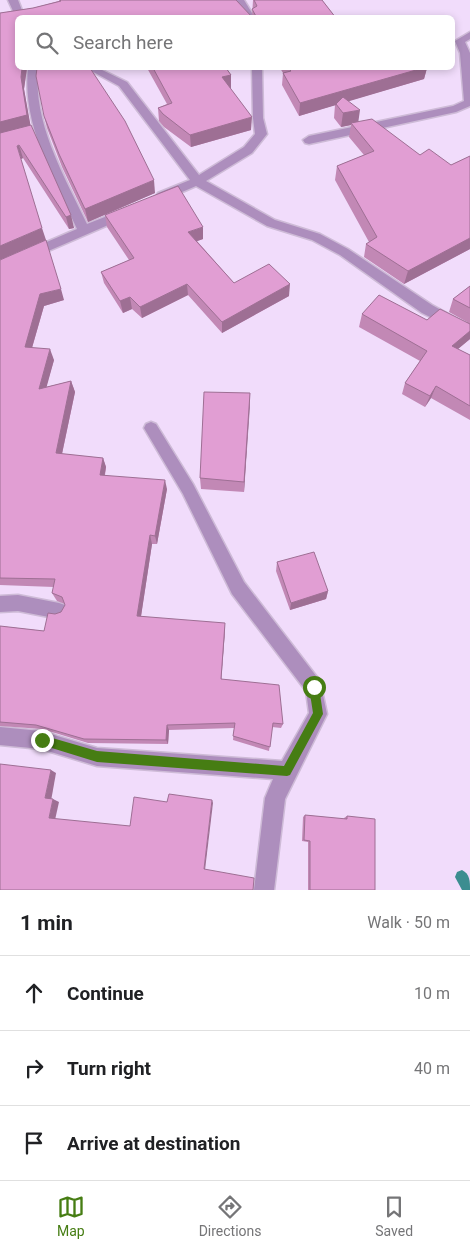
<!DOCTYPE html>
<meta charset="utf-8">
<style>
:root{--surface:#fff;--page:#f2f2f2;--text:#202124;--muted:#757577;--line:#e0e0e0;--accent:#467d13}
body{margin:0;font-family:Roboto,sans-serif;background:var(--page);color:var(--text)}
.stop{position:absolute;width:15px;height:15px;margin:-11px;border:4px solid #467d13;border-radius:50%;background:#fff}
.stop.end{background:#467d13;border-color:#fff;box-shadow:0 1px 5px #0008}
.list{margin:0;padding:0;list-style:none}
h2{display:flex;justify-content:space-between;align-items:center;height:65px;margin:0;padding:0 20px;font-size:21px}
h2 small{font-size:16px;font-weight:400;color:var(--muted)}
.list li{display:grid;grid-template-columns:32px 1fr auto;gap:15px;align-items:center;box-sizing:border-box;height:75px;padding:0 20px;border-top:1px solid var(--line)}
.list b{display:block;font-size:19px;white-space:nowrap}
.list em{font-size:16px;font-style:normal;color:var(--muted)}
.icon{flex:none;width:28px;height:28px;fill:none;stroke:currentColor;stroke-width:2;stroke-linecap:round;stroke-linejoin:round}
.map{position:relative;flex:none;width:470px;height:890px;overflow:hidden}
.search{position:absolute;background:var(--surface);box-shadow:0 2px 8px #0003;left:15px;right:15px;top:15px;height:55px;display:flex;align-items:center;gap:12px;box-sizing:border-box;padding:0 18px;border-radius:8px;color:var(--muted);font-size:19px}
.sheet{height:290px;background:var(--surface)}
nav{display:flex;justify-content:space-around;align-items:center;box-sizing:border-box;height:70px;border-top:1px solid var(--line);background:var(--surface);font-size:14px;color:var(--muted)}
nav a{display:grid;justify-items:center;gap:2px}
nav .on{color:var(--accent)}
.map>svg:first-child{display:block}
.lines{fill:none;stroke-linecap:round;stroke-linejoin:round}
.stream{fill:#3c8d90;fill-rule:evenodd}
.lane-casing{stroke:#cebbd7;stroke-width:3}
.street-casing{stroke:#cebbd7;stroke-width:3}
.lane{fill:#ad8ebd;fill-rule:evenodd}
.street{fill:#ad8ebd;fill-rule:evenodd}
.wall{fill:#c288b5}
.shaded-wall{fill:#9e6f94}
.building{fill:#e19ed3;stroke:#9e6f94}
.route{fill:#467d13}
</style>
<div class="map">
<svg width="470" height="890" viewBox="0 0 470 890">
<rect width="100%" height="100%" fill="#f1dcfb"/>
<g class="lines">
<path class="stream" d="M462,870C470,874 470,881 470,890H462L455,877L457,872Z"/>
<g class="lane-casing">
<polygon id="lane" points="470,32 470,39 465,42 470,53 470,106 456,112 309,144 305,143 303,140 309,136 453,106 464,101 460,53 455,41"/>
</g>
<g class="street-casing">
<g id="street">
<polygon points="8,0 18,0 25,18 18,18 17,20"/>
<polygon points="234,0 244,0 255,18 245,18"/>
<path d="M28,68H38C33,124 64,175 87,224L125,209L131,213L129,216L0,272V262L77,229C54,178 22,126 28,68Z"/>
<polygon points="86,68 98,68 127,82 199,175 244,147 255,134 253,118 252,68 262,68 263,118 267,134 252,153 206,181 275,220 320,234 348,249 432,305 470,326 470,337 422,313 340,255 312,240 267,226 196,186 166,199 158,199 156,196 158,193 190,180 119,86"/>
<polygon points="151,422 156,424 193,484 244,582 320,681 327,714 285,799 274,890 254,890 265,798 273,779 97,766 41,749 0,745 0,727 41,731 97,748 282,761 309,713 306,691 232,594 183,494 144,428 146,424"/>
<polygon points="18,595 59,603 65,605 68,611 65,617 59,619 18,611 0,612 0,596"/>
</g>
</g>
<use href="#lane" class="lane"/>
<use href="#street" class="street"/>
</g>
<g class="wall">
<polygon points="59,0 236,0 252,17 253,0 322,0 336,18 18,18 18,68 27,68 24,89 30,125 74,228 69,229 23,158 21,159 0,13 33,8 59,1"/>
<polygon points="147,68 226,68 231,75 231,88 230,88 251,130 191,147 164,127 159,121 158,108 167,104"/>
<polygon points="280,68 427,68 424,79 348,101 358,122 420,155 451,165 470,156 470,249 404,284 364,257 366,244 369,242 335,180 337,166 364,155 349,137 351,125 341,127 334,118 335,105 299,116 282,85 283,73"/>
<polygon points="44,116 155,193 88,222 62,167 47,128"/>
<polygon points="105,215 203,239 197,241 234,283 289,296 222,333 188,295 142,318 132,309 123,313 104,283 101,272 129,260 107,227"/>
<polygon points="0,260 64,300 44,306 32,348 54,360 46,387 71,381 75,392 62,454 103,458 106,467 105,475 167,489 157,544 152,544 141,616 225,630 221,679 283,724 281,728 272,727 269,751 233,740 234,728 169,730 168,744 88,743 42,729 0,726 0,626 44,631 55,614 61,612 65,605 65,604 57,601 52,593 54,587 0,585"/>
<polygon points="470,286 470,339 458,349 470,355 470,420 431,398 425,407 402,394 405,383 420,361 359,327 362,314 427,320 467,322 449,312 453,299"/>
<polygon points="250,393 244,492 201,489 200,478"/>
<polygon points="277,562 328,591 326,599 290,610 276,571"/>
<polygon points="305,815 344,819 344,818 347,816 375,890 308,890 308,842 302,841 303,817"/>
</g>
<g class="shaded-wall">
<polygon points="22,68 27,68 24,89 31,128 0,135 0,122 21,77"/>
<polygon points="423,68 427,68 424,79 299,116 300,103"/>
<polygon points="231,75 231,88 222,90 222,77"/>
<polygon points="360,110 358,124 351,123 351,125 341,127 343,113"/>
<polygon points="252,117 251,130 191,147 190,135"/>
<polygon points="19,145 23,158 21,159 17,146"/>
<polygon points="154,180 155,193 88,222 85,209"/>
<polygon points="71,215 74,228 69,229 66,217"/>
<polygon points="203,227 203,239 189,244 188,232"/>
<polygon points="42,228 46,240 0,260 0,246"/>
<polygon points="470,238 470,249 404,284 408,271"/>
<polygon points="187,284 188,295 142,318 140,307"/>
<polygon points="290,284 289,296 222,333 222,322"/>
<polygon points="61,289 64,300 44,306 29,358 25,347 40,294"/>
<polygon points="130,297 132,309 123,313 120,301"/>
<polygon points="470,331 470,339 447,358 452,346"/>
<polygon points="50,349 54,360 43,400 39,389"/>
<polygon points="71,381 75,392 60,463 56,453"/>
<polygon points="436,386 431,398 425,407 430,396"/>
<polygon points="250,393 250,405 244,492 244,482"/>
<polygon points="103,458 106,467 103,484 100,475"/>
<polygon points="165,480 167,489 157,544 155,536"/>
<polygon points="150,535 152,544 140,623 137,616"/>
<polygon points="328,591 326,599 290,610 291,603"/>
<polygon points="225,623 225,630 221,684 221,679"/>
<polygon points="167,725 169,730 168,744 166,740"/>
<polygon points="51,770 56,773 51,801 45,798"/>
<polygon points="53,799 59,802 55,820 49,818"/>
<polygon points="212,800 213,803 205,870 204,869"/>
</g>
<g class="building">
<polygon points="60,0 236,0 253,18 18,18 18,68 22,68 21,77 27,115 0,122 0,13 33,8 61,1"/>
<polygon points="254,0 322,0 336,18 257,18 252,9 257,6"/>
<polygon points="37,68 90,68 125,121 154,180 85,209 59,154 44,116 36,76"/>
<polygon points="153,68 226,68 231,75 222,77 252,117 190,135 163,114 158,108 172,103"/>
<polygon points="288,68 423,68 300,103 283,73 291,71"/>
<polygon points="343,97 360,110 343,113 336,104"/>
<polygon points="372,119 420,155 429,149 451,165 470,156 470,238 408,271 366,244 377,237 337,166 374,151 351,123"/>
<polygon points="31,125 71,215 66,217 19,145 17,146 42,228 0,246 0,133"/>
<polygon points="178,186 203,227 188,232 234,283 269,264 290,284 222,322 187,284 140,307 130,297 120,301 101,272 134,258 105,215"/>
<polygon points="46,240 61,289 40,294 25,347 50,349 39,389 71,381 56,453 103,458 100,475 165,480 155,536 150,535 137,616 225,623 221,679 279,685 283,724 273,723 270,747 233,736 235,723 167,725 166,740 84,739 36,725 0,722 0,626 44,631 48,613 55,614 61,612 65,605 62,597 52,593 55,579 0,578 0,260"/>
<polygon points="470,286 470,308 453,299"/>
<polygon points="379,295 427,320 440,309 470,324 470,331 452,346 470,355 470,406 436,386 430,396 405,383 427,351 362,314"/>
<polygon points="204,392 250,393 244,482 200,478"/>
<polygon points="314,552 328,591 291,603 277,562"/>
<polygon points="0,764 51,770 45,798 53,799 49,818 130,826 134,797 167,802 169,794 212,800 204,869 254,878 253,890 0,890"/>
<polygon points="305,815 347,819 347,816 375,819 375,890 310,890 310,841 304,840"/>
</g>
<polygon class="route" points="314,682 319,687 323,714 290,775 287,776 97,762 42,745 36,740 42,735 97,751 284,766 313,713 309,687"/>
</svg>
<div class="stop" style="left:314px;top:687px"></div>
<div class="stop end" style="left:42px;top:740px"></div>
<div class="search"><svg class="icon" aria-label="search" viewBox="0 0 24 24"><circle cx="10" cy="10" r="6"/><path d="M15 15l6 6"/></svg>Search here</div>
</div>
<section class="sheet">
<h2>1 min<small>Walk · 50 m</small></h2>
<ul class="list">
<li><svg class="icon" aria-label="ahead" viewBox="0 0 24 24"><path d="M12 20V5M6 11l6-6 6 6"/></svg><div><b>Continue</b></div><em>10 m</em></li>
<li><svg class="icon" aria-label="right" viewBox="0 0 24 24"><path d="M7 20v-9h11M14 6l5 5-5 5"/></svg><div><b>Turn right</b></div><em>40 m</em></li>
<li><svg class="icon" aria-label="arrive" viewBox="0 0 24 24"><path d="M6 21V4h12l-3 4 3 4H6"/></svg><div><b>Arrive at destination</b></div></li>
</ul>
</section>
<nav>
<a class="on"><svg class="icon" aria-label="map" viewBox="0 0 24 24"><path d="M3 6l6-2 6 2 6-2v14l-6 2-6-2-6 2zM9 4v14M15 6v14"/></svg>Map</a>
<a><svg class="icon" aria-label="directions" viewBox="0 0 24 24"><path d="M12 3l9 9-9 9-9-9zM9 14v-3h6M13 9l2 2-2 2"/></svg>Directions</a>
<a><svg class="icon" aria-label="saved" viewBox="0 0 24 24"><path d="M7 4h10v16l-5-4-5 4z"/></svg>Saved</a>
</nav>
